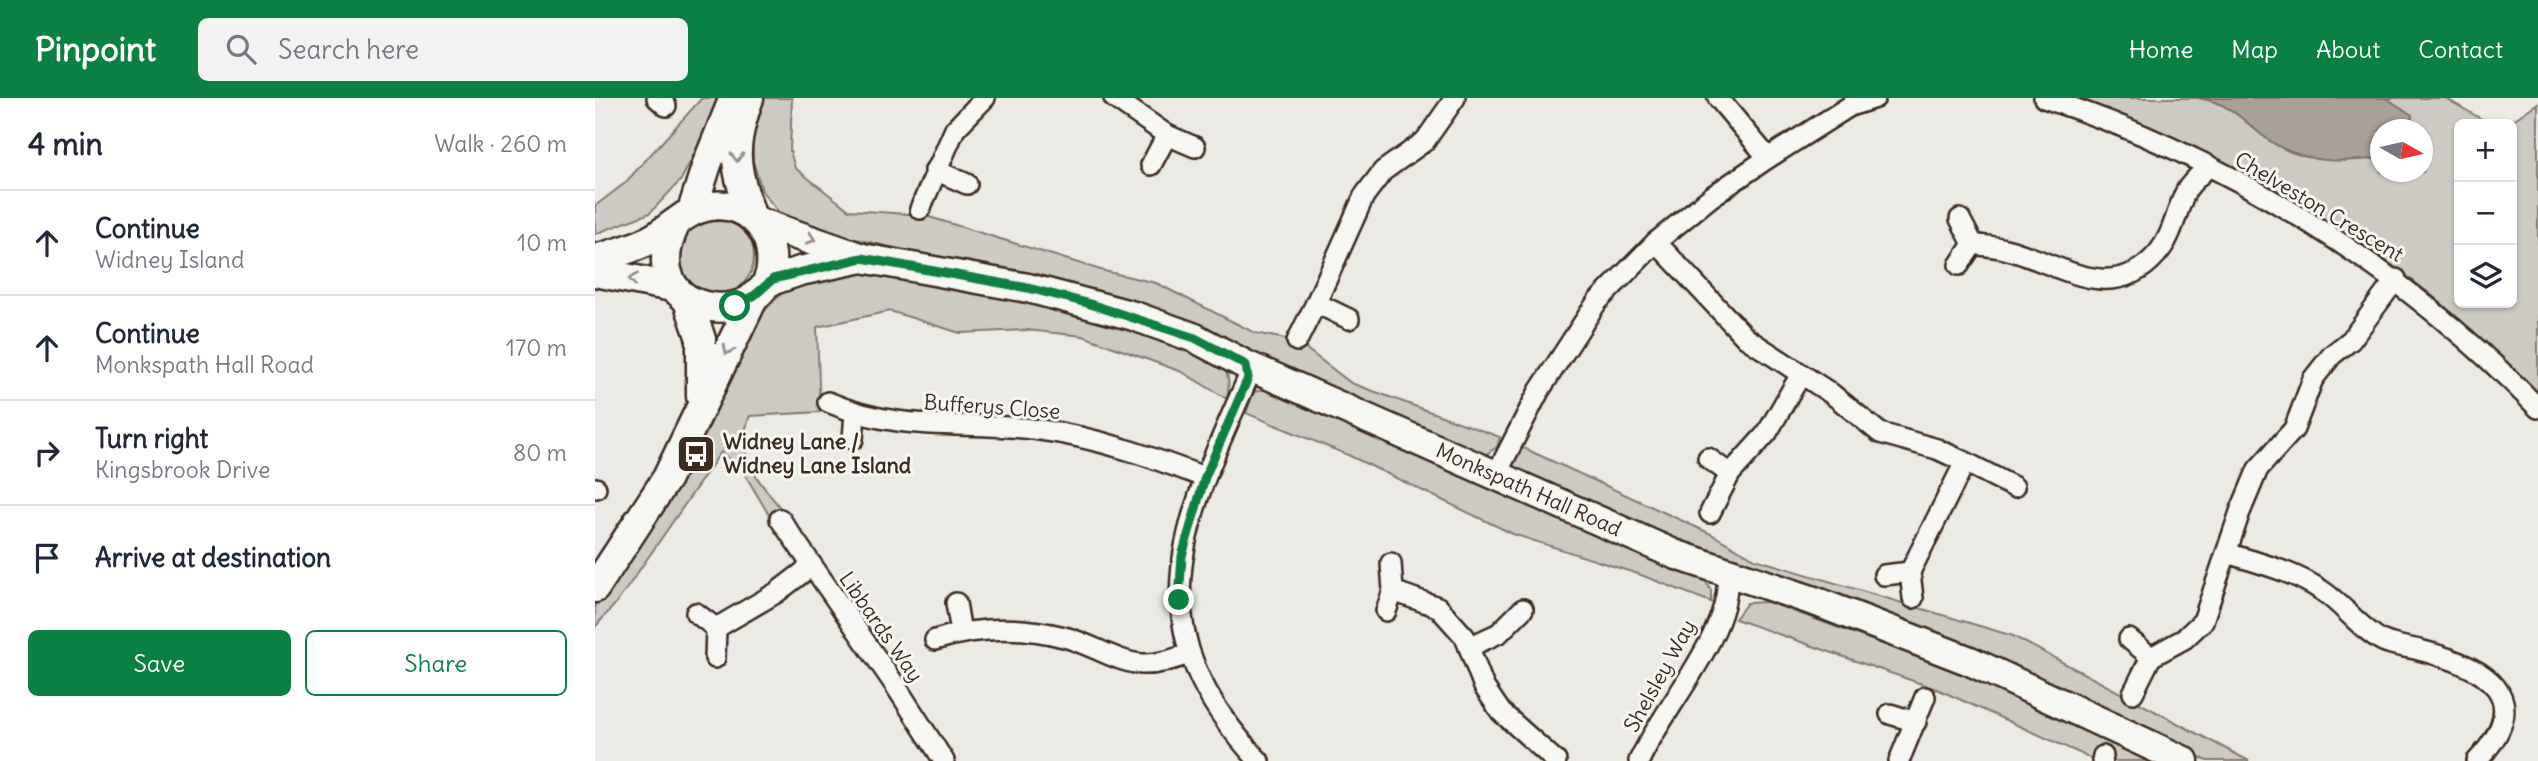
<!DOCTYPE html>
<meta charset="utf-8">
<style>
:root{--surface:#fff;--page:#f2f2f3;--text:#1f2937;--muted:#747a83;--line:#e0e1e3;--accent:#0b8043}
body{margin:0;font-family:Delius,sans-serif;background:var(--page);color:var(--text)}
.controls{position:absolute;right:21px;top:21px;display:grid;overflow:hidden;border-radius:10px;box-shadow:0 2px 5px #0004}
.controls button{width:63px;height:63px;display:grid;place-items:center;padding:0;border:0;border-bottom:2px solid var(--line);background:var(--surface);color:var(--text);font:35px sans-serif}
.compass{position:absolute;left:1775px;top:21px;width:63px;height:63px;border-radius:50%;background:var(--surface);box-shadow:0 2px 5px #0004;rotate:98deg}
.stop{position:absolute;width:21px;height:21px;margin:-16px;border:5px solid #0b8043;border-radius:50%;background:#fff}
.stop.end{background:#0b8043;border-color:#fff;box-shadow:0 2px 7px #0008}
.list{margin:0;padding:0;list-style:none}
h2{display:flex;justify-content:space-between;align-items:center;height:91px;margin:0;padding:0 28px;font-size:30px}
h2 small{font-size:23px;font-weight:400;color:var(--muted)}
.list li{display:grid;grid-template-columns:46px 1fr auto;gap:21px;align-items:center;box-sizing:border-box;height:105px;padding:0 28px;border-top:2px solid var(--line)}
.list b{display:block;font-size:26px;white-space:nowrap}
.list p{margin:0;font-size:23px;white-space:nowrap;color:var(--muted)}
.list em{font-size:23px;font-style:normal;color:var(--muted)}
.actions{display:flex;gap:14px;padding:21px 28px}
.actions a{flex:1;padding:16px 0;border:2px solid var(--accent);border-radius:10px;text-align:center;font-size:24px;color:var(--accent)}
.actions .main{background:var(--accent);color:#fff}
.icon{flex:none;width:38px;height:38px;fill:none;stroke:currentColor;stroke-width:2;stroke-linecap:round;stroke-linejoin:round}
.map{position:relative;flex:none;width:1943px;height:663px;overflow:hidden}
header{display:flex;align-items:center;gap:42px;box-sizing:border-box;height:98px;padding:0 35px;background:var(--accent);color:#fff}
header strong{font-size:33px}
nav{display:flex;gap:38px;margin-inline-start:auto;font-size:24px}
.search{width:490px;height:63px;background:var(--page);display:flex;align-items:center;gap:18px;box-sizing:border-box;padding:0 24px;border-radius:10px;color:var(--muted);font-size:26px}
main{display:flex}
aside{flex:1;background:var(--surface)}
.map>svg:first-child{display:block}
.green{fill:#cdcac4;stroke:#847a71;stroke-width:2;fill-rule:evenodd}
.water{fill:#a8a198;stroke:#7c7167;stroke-width:2}
.lines{fill:none;stroke-linecap:round;stroke-linejoin:round}
.street-casing{stroke:#3b2a1e;stroke-width:24}
.secondary-casing{stroke:#3b2a1e;stroke-width:33}
.street{stroke:#f6f6f2;stroke-width:19}
.secondary{stroke:#f6f6f2;stroke-width:28}
.oneway{stroke:#989088}
.route{stroke:#0b8043;stroke-width:9}
.labels{text-anchor:middle;stroke-width:6;stroke-linejoin:round;paint-order:stroke}
.street-label{font-size:21px;fill:#3b2a1e;stroke:#f6f6f2}
.poi-label{font-size:21px;font-weight:bold;fill:#3b2a1e;stroke:#f6f6f2;text-anchor:start}
</style>
<header>
<strong>Pinpoint</strong>
<div class="search"><svg class="icon" aria-label="search" viewBox="0 0 24 24"><circle cx="10" cy="10" r="6"/><path d="M15 15l6 6"/></svg>Search here</div>
<nav><a>Home</a><a>Map</a><a>About</a><a>Contact</a></nav>
</header>
<main>
<aside>
<h2>4 min<small>Walk · 260 m</small></h2>
<ul class="list">
<li><svg class="icon" aria-label="ahead" viewBox="0 0 24 24"><path d="M12 20V5M6 11l6-6 6 6"/></svg><div><b>Continue</b><p>Widney Island</p></div><em>10 m</em></li>
<li><svg class="icon" aria-label="ahead" viewBox="0 0 24 24"><path d="M12 20V5M6 11l6-6 6 6"/></svg><div><b>Continue</b><p>Monkspath Hall Road</p></div><em>170 m</em></li>
<li><svg class="icon" aria-label="right" viewBox="0 0 24 24"><path d="M7 20v-9h11M14 6l5 5-5 5"/></svg><div><b>Turn right</b><p>Kingsbrook Drive</p></div><em>80 m</em></li>
<li><svg class="icon" aria-label="arrive" viewBox="0 0 24 24"><path d="M6 21V4h12l-3 4 3 4H6"/></svg><div><b>Arrive at destination</b></div></li>
</ul>
<div class="actions"><a class="main">Save</a><a>Share</a></div>
</aside>
<div class="map">
<svg width="1943" height="663" viewBox="0 0 1943 663">
<rect width="100%" height="100%" fill="#ebeae5"/>
<filter id="ink" filterUnits="userSpaceOnUse"><feTurbulence type="fractalNoise" baseFrequency=".0143" numOctaves="2"/><feDisplacementMap in="SourceGraphic" scale="14" xChannelSelector="R" yChannelSelector="G"/><feConvolveMatrix kernelMatrix="1 2 1 2 8 2 1 2 1" color-interpolation-filters="sRGB"/></filter>
<g filter="url(#ink)">
<g class="green">
<polygon points="107,0 127,0 86,82 55,115 0,136 0,108 30,85"/>
<polygon points="166,0 197,0 195,53 200,70 254,112 328,117 509,173 561,185 660,235 701,243 756,285 905,339 902,349 882,362 448,184 248,138 184,115 167,93 158,63 157,39"/>
<path d="M1480,0H1850L1895,26H1864V205H1917V26H1897L1914,25L1943,5V297C1906,263 1870,223 1830,192C1725,110 1604,44 1480,0ZM1786,32H1828V74H1786Z"/>
<circle cx="121" cy="159" r="38"/>
<path d="M240,174C347,179 465,206 565,242C584,249 609,254 625,267C636,276 634,289 632,301L587,274L488,238L432,232L365,235L295,213L222,229L225,314L155,318C137,360 166,384 190,416L177,422L149,375L126,354L23,503L0,529V496L163,219L187,195Z"/>
<polygon points="674,290 933,407 1109,481 1116,492 1116,504 1046,477 918,436 753,357 651,315 659,294"/>
<polygon points="922,347 1116,436 1160,461 1418,538 1654,663 1612,663 1552,631 1126,466 917,373 914,365"/>
<polygon points="1173,504 1402,588 1558,663 1502,663 1344,592 1140,521 1152,505"/>
</g>
<path class="water" d="M1603,0H1791L1817,17L1815,31L1786,32L1785,60C1750,64 1718,66 1685,49C1652,32 1646,7 1603,0Z"/>
<g class="lines">
<g class="street-casing">
<g id="street">
<polyline points="62,0 71,8"/>
<polyline points="519,0 572,37 600,49"/>
<polyline points="1123,0 1173,60"/>
<path d="M1449,0C1634,60 1808,170 1943,310"/>
<polyline points="556,67 572,37"/>
<polyline points="340,72 372,86"/>
<polyline points="325,111 360,31 390,0"/>
<polyline points="1365,121 1378,146"/>
<polyline points="1061,144 1151,240 1237,296 1285,335 1342,351 1370,364 1315,474 1318,500"/>
<path d="M1364,167L1378,146C1388,148 1399,148 1410,151C1463,164 1516,209 1562,156C1578,138 1581,113 1591,93C1596,84 1606,76 1613,69"/>
<polyline points="754,221 721,205 769,98 788,73 830,43 860,0"/>
<polyline points="702,243 721,205"/>
<path d="M651,267L653,280C587,428 537,528 664,663"/>
<path d="M233,304C307,336 369,322 445,332C501,339 556,359 609,379"/>
<polyline points="258,341 260,315"/>
<polyline points="1113,360 1135,376"/>
<polyline points="1370,364 1419,389"/>
<polyline points="894,376 904,371 944,293 1002,204 1061,144 1116,99 1173,60 1255,8 1280,0"/>
<polyline points="0,390 1,390"/>
<polyline points="1115,415 1135,376 1172,335 1205,278"/>
<polyline points="185,421 300,587 349,663"/>
<path d="M1632,455C1663,465 1698,473 1726,492C1748,506 1765,531 1788,543C1799,548 1812,549 1824,552C1890,568 1943,598 1882,663"/>
<polyline points="796,465 798,493 843,509 870,539 889,589 906,614 961,663"/>
<polyline points="1289,477 1315,474"/>
<polyline points="361,505 366,534"/>
<polyline points="791,513 798,493"/>
<polyline points="101,515 121,530"/>
<polyline points="1534,541 1556,559"/>
<path d="M340,542C382,529 426,528 469,539C494,545 521,564 547,566C563,567 579,561 594,556"/>
<polyline points="874,549 904,535 928,511"/>
<polyline points="120,560 121,530 181,495 215,469"/>
<polyline points="1538,595 1556,559 1589,541 1608,523 1645,414 1663,371 1699,331 1718,281 1737,257 1756,242 1801,181"/>
<polyline points="1295,616 1321,624"/>
<path d="M1044,663C1068,610 1138,534 1132,476"/>
<polyline points="1304,663 1330,599"/>
<polyline points="1507,663 1508,658"/>
</g>
</g>
<g class="secondary-casing">
<g id="secondary">
<path d="M154,0C136,51 139,66 156,117"/>
<polyline points="97,113 112,66 136,7"/>
<path id="s1" d="M164,124L267,160L433,190L539,218L600,240L651,267L1079,456L1222,504L1375,563L1589,663"/>
<path d="M0,161C21,155 41,150 60,139C77,129 91,113 110,109C150,100 180,131 176,170C168,235 34,220 81,125"/>
<polyline points="0,174 77,189"/>
<polyline points="173,184 205,173 267,160"/>
<polyline points="93,203 106,241 106,298"/>
<polyline points="0,490 72,380 160,197"/>
</g>
</g>
<use href="#street" class="street"/>
<use href="#secondary" class="secondary"/>
</g>
<defs><path id="oneway-chevron" d="M-2-3.5L2.5 0L-2 3.5" fill="none" stroke-width="1.6" stroke-linecap="round" stroke-linejoin="round" transform="scale(1.75)"/></defs>
<g class="oneway">
<use href="#oneway-chevron" transform="translate(142 59) rotate(90)"/>
<use href="#oneway-chevron" transform="translate(216 141) rotate(19)"/>
<use href="#oneway-chevron" transform="translate(38 181) rotate(-169)"/>
<use href="#oneway-chevron" transform="translate(133 252) rotate(116)"/>
</g>
</g>
<g class="lines" filter="url(#ink)">
<polyline class="route" points="140,208 160,197 178,181 267,160 433,190 492,205 600,240 651,267 653,280 610,379 587,458 584,502"/>
</g>
<defs>
<g id="bus-square" transform="scale(2.0125)"><rect x="-9" y="-9" width="18" height="18" rx="4" fill="#3b2a1e" stroke="#f6f6f2"/><path d="M-5-6H5V4H4V6H2V4H-2V6H-4V4H-5ZM-3.5-4V0h7V-4ZM-3.5 1.2v1.5H-2V1.2ZM2 1.2v1.5H3.5V1.2Z" fill="#fff"/></g>
</defs>
<g fill-rule="evenodd">
<use href="#bus-square" x="101" y="356"/>
</g>
<g class="labels">
<g class="street-label">
<text transform="translate(1724 109) rotate(31)" y="7">Chelveston Crescent</text>
<text transform="translate(397 309) rotate(4)" y="7">Bufferys Close</text>
<text dy="7" stroke="none"><textPath href="#s1" startOffset="819">Monkspath Hall Road</textPath></text>
<text transform="translate(286 529) rotate(55)" y="7">Libbards Way</text>
<text transform="translate(1065 578) rotate(-61)" y="7">Shelsley Way</text>
</g>
<g class="poi-label">
<text x="128" y="351">Widney Lane /<tspan x="128" dy="24">Widney Lane Island</tspan></text>
</g>
</g>
</svg>
<div class="controls">
<button>+</button>
<button>−</button>
<button><svg class="icon" aria-label="layers" viewBox="0 0 24 24"><path d="M12 4l9 5-9 5-9-5zM3 14l9 5 9-5"/></svg></button>
</div>
<svg class="compass" viewBox="-18 -18 36 36"><path d="M0-13l5 13h-10z" fill="#e53935"/><path d="M0 13l5-13h-10z" fill="#747a83"/></svg>
<div class="stop" style="left:140px;top:208px"></div>
<div class="stop end" style="left:584px;top:502px"></div>
</div>
</main>
